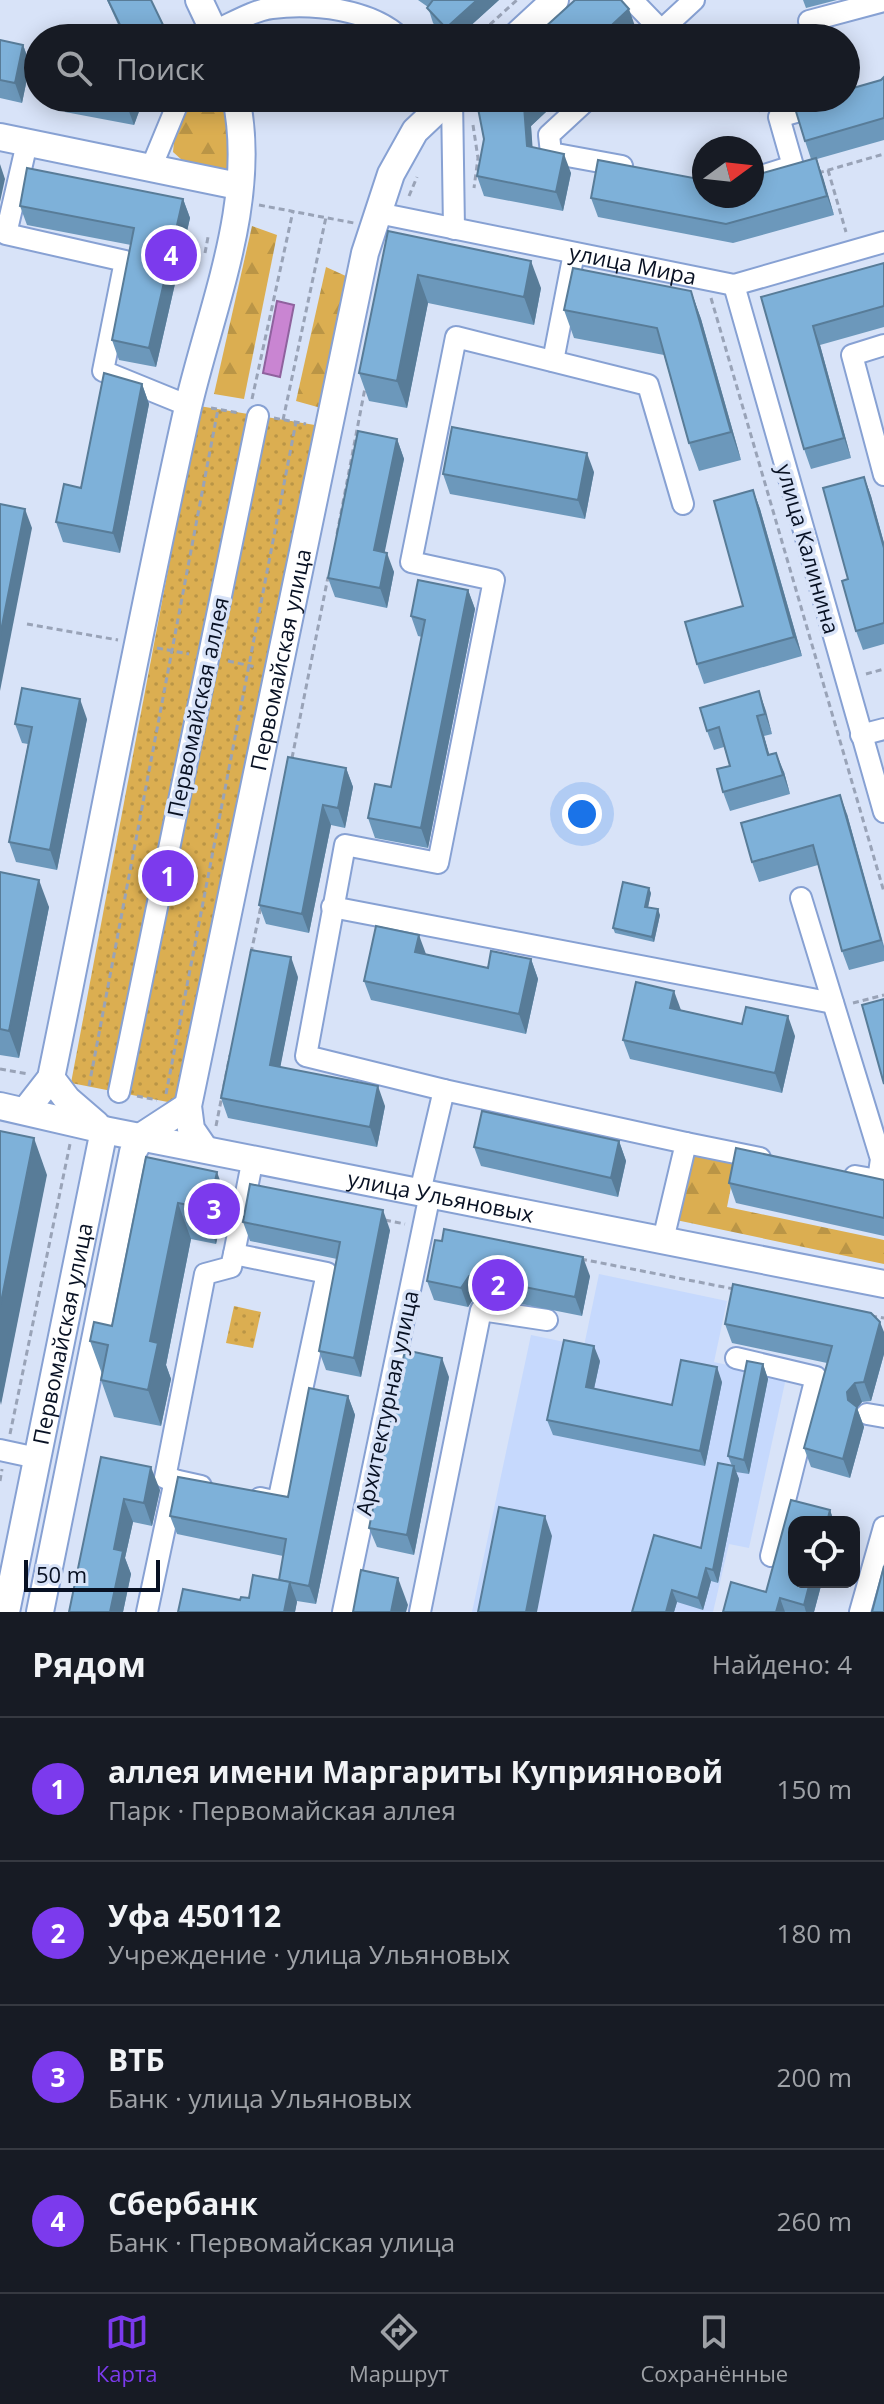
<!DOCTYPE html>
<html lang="ru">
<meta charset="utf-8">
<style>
:root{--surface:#171b24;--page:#242831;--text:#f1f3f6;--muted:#9ea1a6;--line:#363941;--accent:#7c3aed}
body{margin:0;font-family:"Open Sans",sans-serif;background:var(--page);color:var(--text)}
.controls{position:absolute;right:24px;bottom:24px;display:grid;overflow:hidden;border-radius:16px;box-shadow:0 4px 20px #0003}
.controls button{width:72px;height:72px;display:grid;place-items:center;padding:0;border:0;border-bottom:2px solid var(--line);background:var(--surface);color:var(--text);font:40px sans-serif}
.compass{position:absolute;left:692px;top:136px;width:72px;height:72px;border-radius:50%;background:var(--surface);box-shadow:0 4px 20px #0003;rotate:75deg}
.scale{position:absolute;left:24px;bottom:20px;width:136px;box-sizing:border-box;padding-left:8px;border:4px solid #081123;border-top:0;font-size:22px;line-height:28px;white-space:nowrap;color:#081123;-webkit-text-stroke:6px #d8e3f8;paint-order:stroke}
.you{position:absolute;left:582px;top:814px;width:28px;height:28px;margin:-20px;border:6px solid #fff;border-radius:50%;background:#1a73e8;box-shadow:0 0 0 12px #1a73e833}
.badge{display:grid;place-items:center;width:52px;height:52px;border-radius:50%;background:var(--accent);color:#fff;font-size:26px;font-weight:700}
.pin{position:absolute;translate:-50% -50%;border:4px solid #fff;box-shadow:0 2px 8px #0006}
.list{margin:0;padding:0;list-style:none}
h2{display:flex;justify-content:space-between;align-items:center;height:104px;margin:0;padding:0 32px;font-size:34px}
h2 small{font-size:26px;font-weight:400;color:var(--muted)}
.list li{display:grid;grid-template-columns:52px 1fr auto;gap:24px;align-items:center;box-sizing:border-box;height:144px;padding:0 32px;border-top:2px solid var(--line)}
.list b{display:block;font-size:30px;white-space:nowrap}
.list p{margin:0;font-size:26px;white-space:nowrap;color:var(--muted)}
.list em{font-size:26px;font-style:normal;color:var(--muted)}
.icon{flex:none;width:44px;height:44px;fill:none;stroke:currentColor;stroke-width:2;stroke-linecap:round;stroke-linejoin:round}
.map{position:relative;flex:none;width:884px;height:1612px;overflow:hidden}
.search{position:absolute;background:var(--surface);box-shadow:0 4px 20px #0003;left:24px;right:24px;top:24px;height:88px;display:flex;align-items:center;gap:20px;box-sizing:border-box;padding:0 28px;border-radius:44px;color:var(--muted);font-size:30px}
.sheet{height:680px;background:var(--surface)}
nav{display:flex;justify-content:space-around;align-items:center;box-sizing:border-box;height:112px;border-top:2px solid var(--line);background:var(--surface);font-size:22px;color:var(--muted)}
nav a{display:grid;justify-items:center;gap:4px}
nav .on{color:var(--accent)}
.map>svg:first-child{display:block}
.built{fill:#c6d9fd}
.grass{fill:url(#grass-dots)}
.forest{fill:url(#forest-firs)}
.water{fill:#c985d2;stroke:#8f629e;stroke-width:2}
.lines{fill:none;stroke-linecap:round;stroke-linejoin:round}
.minor-casing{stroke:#87a1d3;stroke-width:24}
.major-casing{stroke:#87a1d3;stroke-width:30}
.path{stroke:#99a3b7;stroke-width:3;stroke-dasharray:6 4;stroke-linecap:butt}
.minor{stroke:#fff;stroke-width:20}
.major{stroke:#fff;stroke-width:26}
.wall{fill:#6c98bb}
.shaded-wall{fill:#587c98}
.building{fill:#7eb1d9;stroke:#587c98;stroke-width:2}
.labels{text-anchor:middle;stroke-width:7;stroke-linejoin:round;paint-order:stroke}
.street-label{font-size:22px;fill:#081123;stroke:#d8e3f8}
</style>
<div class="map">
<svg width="884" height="1612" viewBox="0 0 884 1612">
<defs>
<pattern id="grass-dots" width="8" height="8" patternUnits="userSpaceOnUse" patternTransform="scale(2)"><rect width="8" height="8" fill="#dbae51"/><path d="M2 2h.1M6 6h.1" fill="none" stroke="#ba9546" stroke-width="1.8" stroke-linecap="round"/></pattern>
<pattern id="forest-firs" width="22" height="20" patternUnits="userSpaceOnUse" patternTransform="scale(2)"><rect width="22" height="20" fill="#dbae51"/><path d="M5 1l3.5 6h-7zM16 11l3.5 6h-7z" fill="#ba9546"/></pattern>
</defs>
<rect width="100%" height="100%" fill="#d8e3f8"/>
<polygon class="built" points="599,1274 727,1301 714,1362 786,1378 749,1548 729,1544 713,1612 472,1612 531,1335 584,1346"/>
<g class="grass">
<polygon points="199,406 321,426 178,1104 71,1083"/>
<polygon points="234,1306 261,1312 253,1348 226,1343"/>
</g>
<g class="forest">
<polygon points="189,98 224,98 232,173 192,169 173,152 175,131"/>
<polygon points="252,226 277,235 244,399 214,394"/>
<polygon points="326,267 348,277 321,408 296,401"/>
<polygon points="690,1152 736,1162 727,1207 884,1240 884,1264 676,1220"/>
</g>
<polygon class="water" points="277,301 294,305 280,377 263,373"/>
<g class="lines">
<g class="minor-casing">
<g id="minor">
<polyline points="632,0 661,30"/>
<polyline points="809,21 884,1"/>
<path d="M209,38L214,31C231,24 253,10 272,8C313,3 371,9 401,38"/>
<polyline points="653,38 694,0"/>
<polyline points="452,98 454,229"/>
<polyline points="589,98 549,135 551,153 622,166"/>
<polyline points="27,143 6,234 125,261 103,371 189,406"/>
<polyline points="151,168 180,98"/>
<polyline points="752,179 793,166 779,117 845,98"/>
<path id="s1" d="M378,213L734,285L884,242"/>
<polyline points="734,285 884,812"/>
<polyline points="884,345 852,355 884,475"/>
<polyline points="553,361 574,253"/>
<polyline points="861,735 884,729"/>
<polyline points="801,898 881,1159 878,1180 855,1176"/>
<polyline points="332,907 833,1003"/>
<polyline points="444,1090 306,1056 345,845 438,863 494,580 411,562 456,337 648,385 683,504"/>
<polyline points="119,1092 258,416"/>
<polyline points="686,1143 760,1158"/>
<polyline points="253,1158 234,1254 327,1273 278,1502 260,1498"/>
<polyline points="420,1192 444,1090 686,1143 663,1240"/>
<polyline points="736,1358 816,1377 771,1556"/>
<polyline points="867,1414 884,1417"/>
<polyline points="0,1450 37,1458"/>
<polyline points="201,1486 165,1478 205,1274 231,1267 234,1254"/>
<polyline points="147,1612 175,1480"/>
<polyline points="343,1612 430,1194"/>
<polyline points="420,1612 481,1310 547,1320"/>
<polyline points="860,1612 884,1527"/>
</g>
</g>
<g class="major-casing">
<g id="major">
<polyline points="199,0 217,38"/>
<polyline points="514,38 555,0"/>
<polyline points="0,137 238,186"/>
<polyline points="51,1078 67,1099 96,1124"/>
<path id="s2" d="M0,1106L104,1130L884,1284"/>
<path d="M26,1110L51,1078C97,855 138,630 188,407C211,308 258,200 236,98"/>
<path id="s3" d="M204,1148L191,1129L188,1106L365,253L391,174L415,131L450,98"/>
<path id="s4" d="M6,1612L104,1130"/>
<polyline points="40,1612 133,1152 142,1136 188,1106"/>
</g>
</g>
<g class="path">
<polyline points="475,38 517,0"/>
<polyline points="732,98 760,111"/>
<polyline points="407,106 415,98"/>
<polyline points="470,109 482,98"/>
<polyline points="261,110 262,98"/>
<polyline points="473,125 478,158 474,188"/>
<polyline points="828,170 846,232"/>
<polyline points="818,173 884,154"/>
<polyline points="409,196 417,177"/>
<polyline points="259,205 354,223"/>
<polyline points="205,253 208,237"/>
<polyline points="711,298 884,892"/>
<polyline points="252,399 293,211"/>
<polyline points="211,408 239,413"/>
<polyline points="274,418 306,424"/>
<polyline points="283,420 326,217"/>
<polyline points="337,534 365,388"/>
<polyline points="27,624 118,640"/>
<polyline points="157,648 189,654"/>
<polyline points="228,661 256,667"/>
<polyline points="866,674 884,669"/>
<polyline points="292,758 328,577"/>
<polyline points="251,953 261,906"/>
<polyline points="853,1003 884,995"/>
<polyline points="0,1069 28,1074"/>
<polyline points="89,1086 218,409"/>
<polyline points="166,1094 296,422"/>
<polyline points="137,1096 157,1100"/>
<polyline points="216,1126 230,1055"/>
<polyline points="385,1220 405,1224"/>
<polyline points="581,1259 734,1289"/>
<polyline points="871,1316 884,1318"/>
<polyline points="10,1434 70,1144"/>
<polyline points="0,1481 2,1469"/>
</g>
<use href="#minor" class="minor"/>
<use href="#major" class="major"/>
</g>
<g class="wall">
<polygon points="107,0 151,0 168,38 118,38 121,31"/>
<polygon points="418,0 499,0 457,38 446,38 433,23 428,7"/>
<polygon points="803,0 837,0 806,8"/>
<polygon points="0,40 23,45 30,64 22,103 0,98"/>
<polygon points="884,77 884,140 817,159 834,215 733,243 598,217 591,198 704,196 811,159 805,141"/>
<polygon points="61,98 144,98 134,125 65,112"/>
<polygon points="476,98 561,98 531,126 532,147 571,173 563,211 484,196 477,176 484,139"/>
<polygon points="183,199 190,218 156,367 119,360 112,340 131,245 27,225 20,206"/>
<polygon points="388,231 541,288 534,325 428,303 407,408 369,401 359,373"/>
<polygon points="884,263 884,327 820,345 851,458 811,469 804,449 761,297"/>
<polygon points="691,291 701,319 741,460 699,471 689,443 664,355 574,338 564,310"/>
<polygon points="142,384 149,404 120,553 63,542 56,522 81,488"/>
<polygon points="397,439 404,459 384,552 394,572 387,608 335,597 328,578"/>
<polygon points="594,472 585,519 450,494 443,474"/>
<polygon points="864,477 871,496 884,543 884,644 863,650 856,631 848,579"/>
<polygon points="753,490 760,509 802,656 704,684 697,664 743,606"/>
<polygon points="468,590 475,609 428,848 375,838 368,818 391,787 422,637 418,636 411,616"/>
<polygon points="759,691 772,734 764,736 769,755 784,772 790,794 730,811 723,792 730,766 724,747 714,750 707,731"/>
<polygon points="87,719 57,870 16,862 9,842 28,744 22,743 15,724"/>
<polygon points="346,768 353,787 345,828 331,825 309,933 266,924 259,905"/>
<polygon points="847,814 884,946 884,961 849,970 842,951 818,865 759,882 752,862"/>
<polygon points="0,872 49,907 19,1058 0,1055"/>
<polygon points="651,893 648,907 660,915 654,942 615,933 613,928"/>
<polygon points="426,955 488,968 531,959 538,979 526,1034 371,1000 364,981"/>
<polygon points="298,977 280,1067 385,1106 377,1147 228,1118 221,1098"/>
<polygon points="681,1010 795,1036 782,1093 630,1059 623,1040"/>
<polygon points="619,1141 626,1161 618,1197 481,1166 474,1147"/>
<polygon points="146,1157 230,1208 224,1236 218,1235 216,1244 191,1239 166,1365 171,1379 161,1426 114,1417 101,1380 102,1374 90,1341 112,1326"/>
<polygon points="884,1180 884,1236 736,1203 729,1183"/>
<polygon points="243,1222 390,1230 361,1377 326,1370 319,1351 337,1259 250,1241"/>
<polygon points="442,1241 590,1276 582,1316 476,1295 468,1307 434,1300 427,1281"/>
<polygon points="725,1324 884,1332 884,1354 871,1401 862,1402 857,1408 864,1427 850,1478 811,1467 804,1448 827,1363 732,1343"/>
<polygon points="600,1361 594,1389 672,1405 722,1382 705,1466 553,1435 547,1420"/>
<polygon points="763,1364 768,1379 749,1474 736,1472 739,1479 718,1583 711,1581 703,1610 677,1602 674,1612 632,1612 701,1548 732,1466 728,1456"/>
<polygon points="449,1377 414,1555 377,1547 369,1528"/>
<polygon points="348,1396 355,1415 316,1604 297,1601 295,1612 178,1612 249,1598 279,1580 283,1556 177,1534 170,1516 288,1497"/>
<polygon points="101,1457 160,1490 152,1526 133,1522 125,1558 131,1574 123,1612 69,1612"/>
<polygon points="791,1500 830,1510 834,1522 794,1522 794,1582 822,1582 814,1612 723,1612 731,1582 766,1592"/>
</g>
<g class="shaded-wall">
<polygon points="477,0 499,0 457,38 449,38 446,28"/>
<polygon points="629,9 636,29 626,38 598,38"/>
<polygon points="164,27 168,38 157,38"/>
<polygon points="23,45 30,64 22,103 15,83"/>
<polygon points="130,98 144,98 134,125 127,106"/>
<polygon points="533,98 561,98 531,126 534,166 527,146 524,106"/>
<polygon points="564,154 571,173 563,211 556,192"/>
<polygon points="816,158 823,177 834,215 827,196"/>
<polygon points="0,164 5,179 0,202"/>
<polygon points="183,199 190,218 156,367 149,348"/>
<polygon points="531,261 541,288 534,325 524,297"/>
<polygon points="418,275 428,303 407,408 397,381"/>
<polygon points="691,291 701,319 741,460 731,432"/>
<polygon points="813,326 820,345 851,458 844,438"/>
<polygon points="142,384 149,404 120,553 113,533"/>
<polygon points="397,439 404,459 381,570 374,550"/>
<polygon points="587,453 594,472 585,519 578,500"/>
<polygon points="864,477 871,496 884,543 884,548"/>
<polygon points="753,490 760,509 802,656 794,637"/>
<polygon points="25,509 32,528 0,691 0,636"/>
<polygon points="387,553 394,572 387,608 380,588"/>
<polygon points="468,590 475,609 428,848 421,828"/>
<polygon points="759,691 766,711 772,734 765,714"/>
<polygon points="80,699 87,719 57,870 50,850"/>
<polygon points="757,716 764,736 775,774 768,755"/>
<polygon points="776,753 784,772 790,794 783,775"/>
<polygon points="346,768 353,787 345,828 338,808"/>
<polygon points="840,795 847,814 884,949 881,940"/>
<polygon points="323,805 331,825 309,933 302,914"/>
<polygon points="39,880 49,907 19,1058 9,1031"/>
<polygon points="649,888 651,893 647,912 645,907"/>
<polygon points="658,909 660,915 654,942 652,937"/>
<polygon points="419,935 426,954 415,952"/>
<polygon points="291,957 298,977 277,1084 270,1065"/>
<polygon points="531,959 538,979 526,1034 519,1014"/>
<polygon points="674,991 681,1010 670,1008"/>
<polygon points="788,1016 795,1036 782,1093 775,1073"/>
<polygon points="378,1086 385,1106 377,1147 370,1127"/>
<polygon points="34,1138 47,1175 1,1405 0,1401 0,1307"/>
<polygon points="619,1141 626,1161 618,1197 611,1178"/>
<polygon points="217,1172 230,1208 224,1236 211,1200"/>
<polygon points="205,1199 218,1235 216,1244 203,1208"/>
<polygon points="178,1203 191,1239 166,1365 171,1379 161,1426 148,1390 150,1341"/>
<polygon points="383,1210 390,1230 361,1377 354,1358"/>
<polygon points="583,1257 590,1276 582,1316 575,1297"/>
<polygon points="469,1276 476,1295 468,1307 461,1288"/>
<polygon points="880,1322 884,1332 884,1354 871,1401 864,1382"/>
<polygon points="594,1346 600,1361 591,1402 586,1387"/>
<polygon points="442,1358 449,1377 414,1555 407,1535"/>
<polygon points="763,1364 768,1379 749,1474 744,1460"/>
<polygon points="717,1367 722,1382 705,1466 700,1451"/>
<polygon points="855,1383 862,1402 857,1408 864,1427 850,1478 843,1459 848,1400 847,1392"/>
<polygon points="348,1396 355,1415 316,1604 309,1586"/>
<polygon points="734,1466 739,1479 718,1583 713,1570"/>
<polygon points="151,1467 160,1490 152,1526 144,1503"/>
<polygon points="124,1499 133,1522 125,1558 131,1574 123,1612 110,1612 114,1549"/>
<polygon points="830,1510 834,1522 827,1522"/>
<polygon points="545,1516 552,1536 537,1612 526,1612"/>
<polygon points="706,1568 711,1581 703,1610 698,1598"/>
<polygon points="398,1578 408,1605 406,1612 391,1612"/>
<polygon points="290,1582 297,1602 295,1612 284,1612"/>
<polygon points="810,1582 822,1582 814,1612 806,1612 804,1605"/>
<polygon points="672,1590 677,1602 674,1612 666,1612"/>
<polygon points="780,1598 785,1612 776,1612"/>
</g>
<g class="building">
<polygon points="108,0 151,0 164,27 157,38 118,38 122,29"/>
<polygon points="433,0 477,0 446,28 427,8"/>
<polygon points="575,0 621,0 629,9 598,38 533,38"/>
<polygon points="0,40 23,45 15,83 0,80"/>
<polygon points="884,77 884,118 805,141 794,105 818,98 846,98 846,90 881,80"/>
<polygon points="87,98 130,98 127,106"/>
<polygon points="476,98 533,98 524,106 527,146 564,154 556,192 477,176 484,139"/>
<polygon points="816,158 827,196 726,224 591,198 598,160 704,180 704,196 752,196 752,176"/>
<polygon points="27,168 183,199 149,348 112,340 134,228 20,206"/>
<polygon points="388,231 531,261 524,297 418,275 397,381 359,373"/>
<polygon points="884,263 884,306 813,326 844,438 804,449 761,297"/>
<polygon points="573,268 691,291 731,432 689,443 657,328 564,310"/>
<polygon points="104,373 142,384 113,533 56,522 64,484 81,488"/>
<polygon points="452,427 587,453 578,500 443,474"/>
<polygon points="358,431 397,439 374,550 387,553 380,588 328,578"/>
<polygon points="864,477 884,548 884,623 856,631 842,581 848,579 823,488"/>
<polygon points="753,490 794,637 697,664 685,622 743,606 714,501"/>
<polygon points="0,504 25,509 0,636"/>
<polygon points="418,580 468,590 421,828 368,818 375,784 391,787 425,620 411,616"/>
<polygon points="22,688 80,699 50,850 9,842 32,727 15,724"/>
<polygon points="759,691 765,714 757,716 768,755 776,753 783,775 723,792 717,769 730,766 719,727 707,731 700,708"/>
<polygon points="288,757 346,768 338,808 323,805 302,914 259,905"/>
<polygon points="840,795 881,940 842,951 813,845 752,862 741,823"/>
<polygon points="0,872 39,880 9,1031 0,1029"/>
<polygon points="623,882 649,888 645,907 658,909 652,937 613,928"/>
<polygon points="376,926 419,935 415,952 488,968 491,951 531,959 519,1014 364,981"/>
<polygon points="251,950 291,957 270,1065 378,1086 370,1127 221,1098"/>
<polygon points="636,982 674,991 670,1008 742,1024 746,1007 788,1016 775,1073 623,1040"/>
<polygon points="884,999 884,1084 862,1005"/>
<polygon points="482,1111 619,1141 611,1178 474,1147"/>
<polygon points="0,1131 34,1138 0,1307"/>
<polygon points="736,1148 884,1180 884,1218 729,1183"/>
<polygon points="146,1157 217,1172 211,1200 205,1199 203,1208 178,1203 150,1341 158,1343 148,1390 101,1380 108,1345 90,1341 94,1322 112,1326"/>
<polygon points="250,1184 383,1210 354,1358 319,1351 340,1242 243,1222"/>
<polygon points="444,1229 583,1257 575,1297 469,1276 461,1288 427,1281 435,1240 442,1241"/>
<polygon points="733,1284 871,1313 880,1322 864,1382 855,1383 847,1392 848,1400 857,1407 843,1459 804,1448 832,1346 725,1324"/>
<polygon points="564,1340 594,1346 586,1387 672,1405 681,1360 717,1367 700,1451 547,1420"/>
<polygon points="405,1350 442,1358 407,1535 369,1528"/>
<polygon points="747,1361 763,1364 744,1460 728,1456"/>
<polygon points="309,1388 348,1396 309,1586 279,1580 286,1539 170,1516 178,1477 288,1497"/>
<polygon points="101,1457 151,1467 144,1503 124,1499 114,1549 123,1551 110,1612 69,1612"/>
<polygon points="718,1463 734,1466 713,1570 706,1568 698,1598 672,1590 666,1612 632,1612 654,1535 701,1548"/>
<polygon points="791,1500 830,1510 827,1522 794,1522 794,1582 810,1582 804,1605 780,1598 776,1612 723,1612 731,1582 766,1592"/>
<polygon points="499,1507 545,1516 526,1612 478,1612"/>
<polygon points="884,1566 884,1612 872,1612"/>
<polygon points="361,1570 398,1578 391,1612 353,1612"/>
<polygon points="253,1575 290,1582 284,1612 178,1612 183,1589 240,1600 241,1597 249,1598"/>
</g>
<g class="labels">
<g class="street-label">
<text dy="8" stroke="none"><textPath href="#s1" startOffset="260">улица Мира</textPath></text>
<text transform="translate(808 549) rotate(74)" y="8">улица Калинина</text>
<text dy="8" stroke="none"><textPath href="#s3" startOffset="502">Первомайская улица</textPath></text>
<text transform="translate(198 707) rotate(-78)" y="8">Первомайская аллея</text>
<text dy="8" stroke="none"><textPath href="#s2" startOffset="450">улица Ульяновых</textPath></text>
<text dy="8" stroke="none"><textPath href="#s4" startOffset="284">Первомайская улица</textPath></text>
<text transform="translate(387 1403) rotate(-78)" y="8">Архитектурная улица</text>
</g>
</g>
</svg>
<div class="controls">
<button><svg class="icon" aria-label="locate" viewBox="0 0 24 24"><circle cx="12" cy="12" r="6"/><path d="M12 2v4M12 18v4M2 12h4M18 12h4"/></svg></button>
</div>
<svg class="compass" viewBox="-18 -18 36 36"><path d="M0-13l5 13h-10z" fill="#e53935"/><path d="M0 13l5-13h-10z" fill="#9ea1a6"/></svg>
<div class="scale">50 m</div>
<div class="you"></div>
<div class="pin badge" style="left:168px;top:876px">1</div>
<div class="pin badge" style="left:498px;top:1285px">2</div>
<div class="pin badge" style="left:214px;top:1209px">3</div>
<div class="pin badge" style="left:171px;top:255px">4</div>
<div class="search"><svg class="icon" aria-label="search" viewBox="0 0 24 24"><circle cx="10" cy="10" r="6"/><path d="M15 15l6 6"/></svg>Поиск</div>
</div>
<section class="sheet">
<h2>Рядом<small>Найдено: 4</small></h2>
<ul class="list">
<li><span class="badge">1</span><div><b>аллея имени Маргариты Куприяновой</b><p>Парк · Первомайская аллея</p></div><em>150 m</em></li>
<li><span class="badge">2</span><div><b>Уфа 450112</b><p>Учреждение · улица Ульяновых</p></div><em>180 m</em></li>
<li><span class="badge">3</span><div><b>ВТБ</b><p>Банк · улица Ульяновых</p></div><em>200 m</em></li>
<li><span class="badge">4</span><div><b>Сбербанк</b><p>Банк · Первомайская улица</p></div><em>260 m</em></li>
</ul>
</section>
<nav>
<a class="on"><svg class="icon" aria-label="map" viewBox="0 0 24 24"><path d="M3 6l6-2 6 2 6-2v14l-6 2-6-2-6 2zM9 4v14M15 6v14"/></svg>Карта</a>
<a><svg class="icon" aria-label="directions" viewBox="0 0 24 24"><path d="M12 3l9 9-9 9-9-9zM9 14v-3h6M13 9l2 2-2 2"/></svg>Маршрут</a>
<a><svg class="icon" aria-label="saved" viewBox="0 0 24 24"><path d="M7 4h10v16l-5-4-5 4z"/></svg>Сохранённые</a>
</nav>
